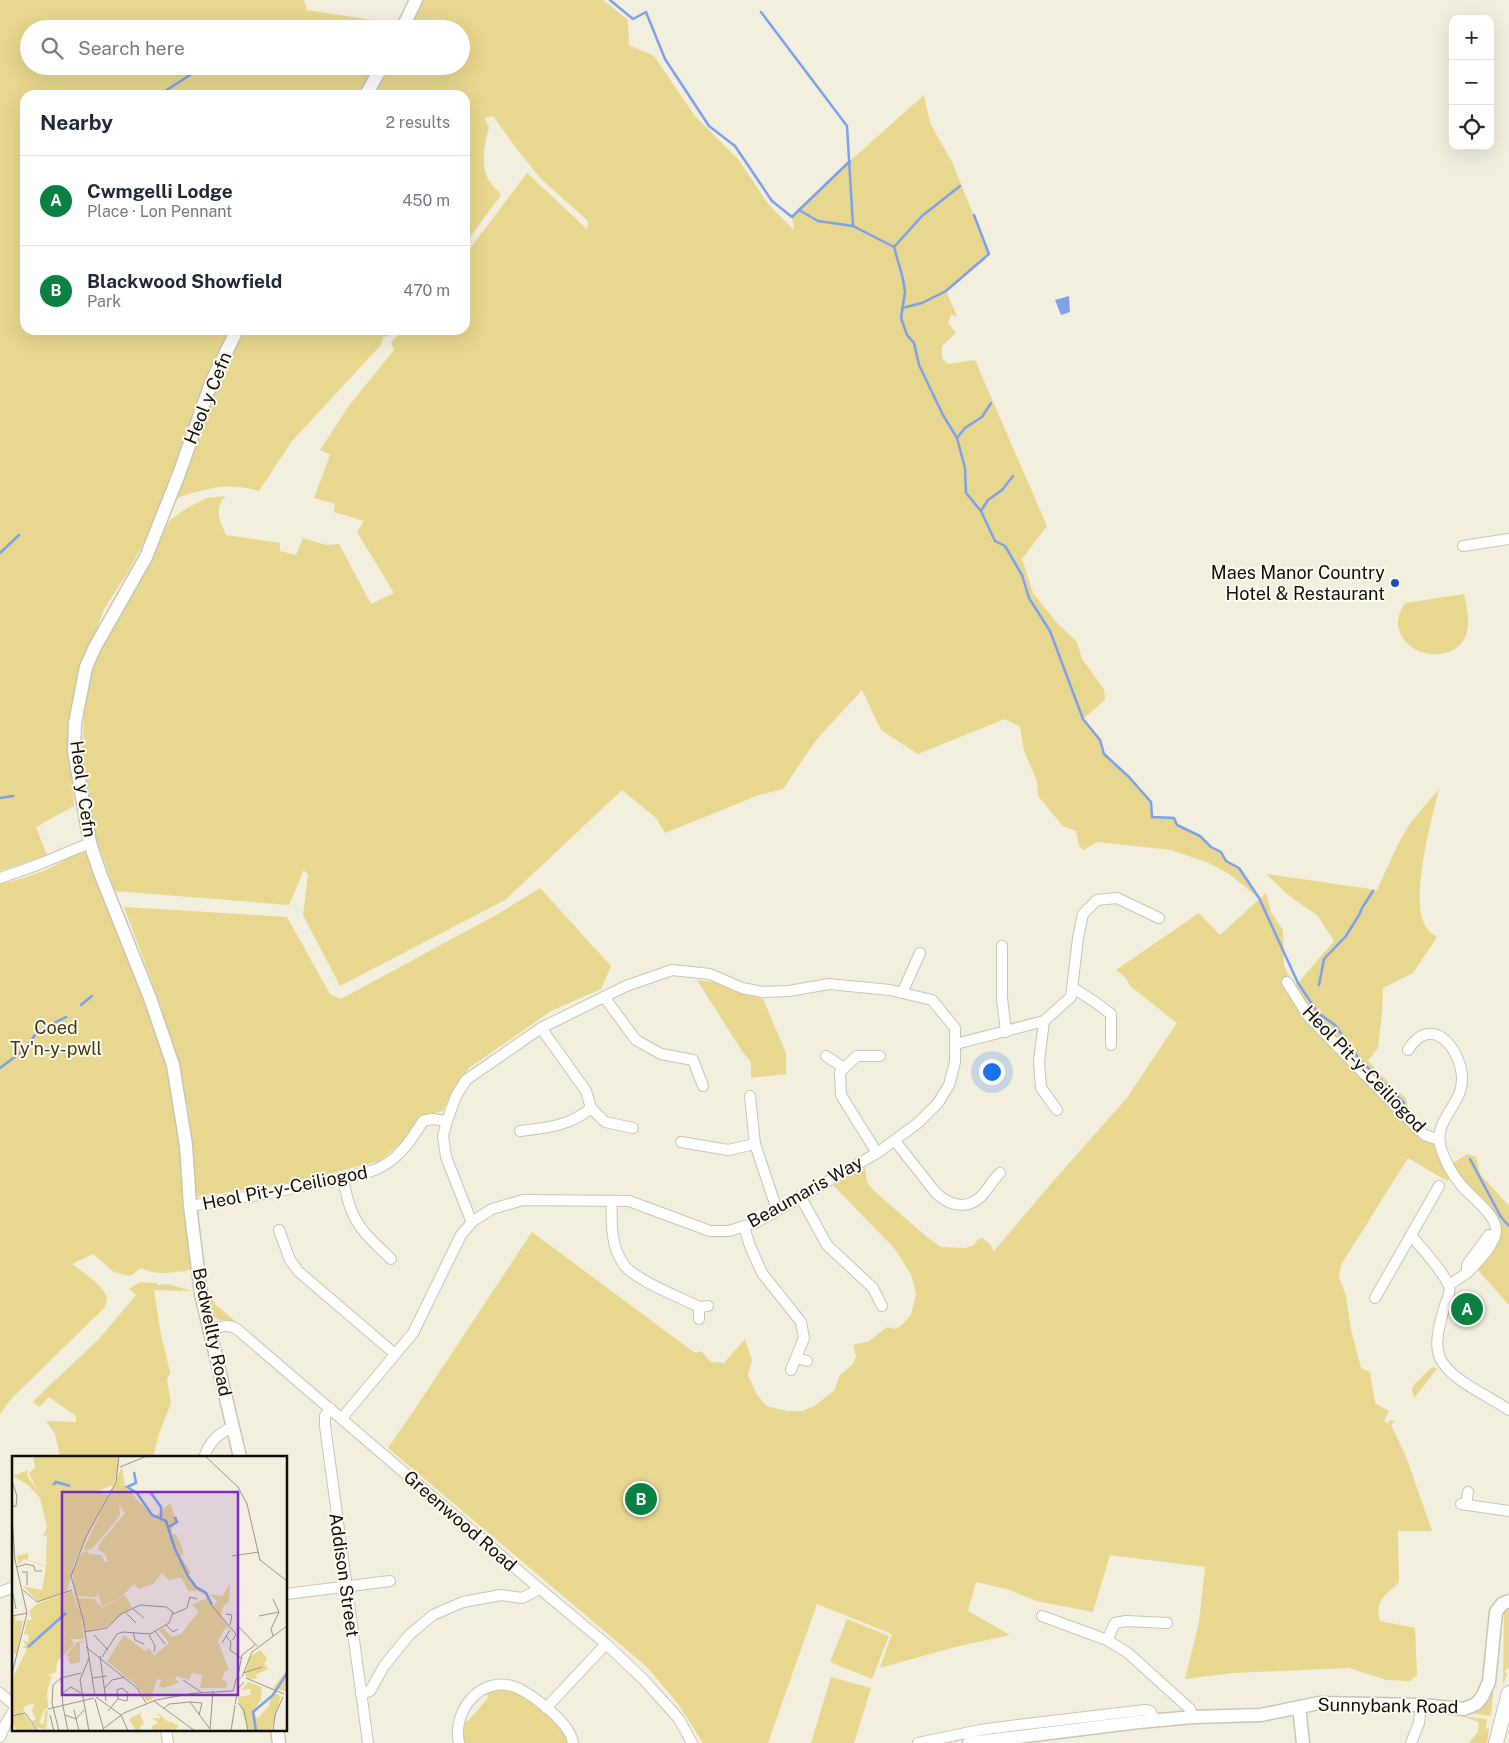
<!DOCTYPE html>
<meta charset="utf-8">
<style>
:root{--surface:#fff;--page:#f6f6f7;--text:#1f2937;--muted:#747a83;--line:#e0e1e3;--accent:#0b8043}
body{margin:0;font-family:"Public Sans",sans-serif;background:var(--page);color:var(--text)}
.controls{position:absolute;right:15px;top:15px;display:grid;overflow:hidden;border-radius:10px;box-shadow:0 5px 20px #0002}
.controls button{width:45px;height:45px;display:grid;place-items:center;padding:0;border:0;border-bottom:1px solid var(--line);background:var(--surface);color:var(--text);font:25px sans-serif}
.you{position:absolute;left:991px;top:1071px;width:18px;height:18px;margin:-12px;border:4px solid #fff;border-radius:50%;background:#1a73e8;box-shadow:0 0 0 8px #1a73e833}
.badge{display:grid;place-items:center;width:32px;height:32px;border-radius:50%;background:var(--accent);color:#fff;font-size:16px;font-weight:700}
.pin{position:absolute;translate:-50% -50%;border:2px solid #fff;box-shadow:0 1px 5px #0006}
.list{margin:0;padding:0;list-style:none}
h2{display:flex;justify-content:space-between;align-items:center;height:65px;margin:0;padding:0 20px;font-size:21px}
h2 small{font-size:16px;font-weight:400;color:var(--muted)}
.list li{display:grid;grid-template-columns:32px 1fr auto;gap:15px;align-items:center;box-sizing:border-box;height:90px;padding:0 20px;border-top:1px solid var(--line)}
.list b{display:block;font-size:19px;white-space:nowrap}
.list p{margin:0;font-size:16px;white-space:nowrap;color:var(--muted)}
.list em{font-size:16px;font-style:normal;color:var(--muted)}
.icon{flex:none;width:28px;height:28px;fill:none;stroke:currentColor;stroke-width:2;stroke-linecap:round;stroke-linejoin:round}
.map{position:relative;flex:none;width:1509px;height:1743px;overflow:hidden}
.search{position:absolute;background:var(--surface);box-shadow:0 5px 20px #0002;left:20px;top:20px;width:450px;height:55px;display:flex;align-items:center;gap:12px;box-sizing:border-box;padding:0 18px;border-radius:28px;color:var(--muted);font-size:19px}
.panel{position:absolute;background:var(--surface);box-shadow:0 5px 20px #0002;left:20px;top:90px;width:450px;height:245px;border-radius:15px}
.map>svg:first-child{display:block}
.green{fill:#e7d78f}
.water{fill:#7da1eb}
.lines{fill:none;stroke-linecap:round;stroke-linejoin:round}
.stream{stroke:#7da1eb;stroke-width:2.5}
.minor-casing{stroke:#c9c5b5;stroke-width:12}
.tertiary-casing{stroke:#c9c5b5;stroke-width:15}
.secondary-casing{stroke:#c9c5b5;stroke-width:16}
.minor{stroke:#fff;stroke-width:10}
.tertiary{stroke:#fff;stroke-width:12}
.secondary{stroke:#fff;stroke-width:14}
.poi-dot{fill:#204fbc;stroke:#fffcf3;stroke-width:2}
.labels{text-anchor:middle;stroke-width:4;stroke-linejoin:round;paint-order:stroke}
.street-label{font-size:18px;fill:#100f09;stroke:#fffcf3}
.poi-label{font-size:18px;fill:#100f09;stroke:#fffcf3;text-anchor:end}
.park-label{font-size:18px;fill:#413911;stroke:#fffcf3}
.inset-river{fill:none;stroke:#7da1eb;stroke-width:2.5}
.inset-road{fill:none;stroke:#989589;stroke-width:1}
.view{fill:#7b2cbf;fill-opacity:0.15;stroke:#7b2cbf;stroke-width:2.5}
.inset-edge{fill:none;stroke:#100f09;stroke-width:2.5}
</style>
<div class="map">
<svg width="1509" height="1743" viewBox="0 0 1509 1743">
<rect width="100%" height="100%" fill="#f3efdf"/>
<g class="green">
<polygon points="0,0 304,0 307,10 399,24 396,29 29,29 29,66 376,66 360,95 25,95 25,330 231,330 157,518 128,572 104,609 76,686 68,736 74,806 36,827 47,855 0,871"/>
<path d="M421,0H603L628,20L629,45L654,56L695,116L739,160L768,204L794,230L792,217L850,161L924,95L930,123L953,164L989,254L946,291L957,316L951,315L948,323L956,333L942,346V358L948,364L975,360L1047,526L1022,559L1033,593L1057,623L1077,642L1082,659L1104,689L1105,700L1083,719L1100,740L1104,754L1129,777L1151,802L1153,817L1174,818L1177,825L1200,836L1211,847L1221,852L1227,861L1239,868L1259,898L1229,874L1209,863L1171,850L1097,842L1084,850L1079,846L1076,831L1063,826L1038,796L1037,781L1024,751L1020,727L1005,719L918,754L881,730L862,690L816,740L783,789L759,795L665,833L656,818L622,790L505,900L340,986L303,915L308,875L304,870L289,905L115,891L92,826L82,766L84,709L88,680L96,654L121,614L170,520L187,508L207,498L225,496C214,511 219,519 226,535L280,543V551L296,555L303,538L326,545L339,544L371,604L394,593L357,532L364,521L334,512L335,504L314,498L330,455L320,450L348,407L394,350L391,342L403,330H465V255L527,173L587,229L588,221L541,179L516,148L493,116L485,118L489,127C485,143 480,163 488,179C491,184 497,190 501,195L465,244V95H372L389,66H461V29H407Z"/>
<path d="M242,330H393L388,336L383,337L381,345L292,441L259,491C226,482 209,488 177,498L195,442L220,375Z"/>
<path d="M1464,594C1467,607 1470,619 1467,632C1458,667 1398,659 1398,621C1398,615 1402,608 1405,603Z"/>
<path d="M1439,789C1432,817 1407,908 1428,930C1430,933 1435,935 1437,937L1413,973L1383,988L1382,1014L1378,1048L1368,1061L1396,1090L1406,1098L1411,1125L1436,1147L1450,1178L1447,1181L1408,1158L1341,1265L1339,1277L1346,1296L1351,1330L1361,1368L1370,1372L1375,1403L1389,1411L1384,1421L1388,1424L1390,1420L1395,1421L1391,1425L1407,1459L1432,1531H1398L1399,1582C1386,1595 1374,1601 1380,1621L1415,1628L1417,1675L1410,1681L1387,1680L1349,1668L1232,1673L1185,1679L1199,1622L1205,1567L1110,1555L1093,1612L1036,1601L1010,1590L976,1582L968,1611L1010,1635L955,1647L880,1668L892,1634L817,1604L768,1743H703L678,1704L647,1667L388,1448L413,1412L532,1232L695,1353L701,1351L711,1362L724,1363L745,1339L752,1360L748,1375L756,1393L766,1406L787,1411H802L814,1406L835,1390L839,1376L853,1364L856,1356L853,1345L869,1341L887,1327L895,1329L902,1325L911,1315L916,1294L911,1274L894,1248L833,1185L865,1168L867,1182L873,1190L927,1237L941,1247L966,1248L974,1245L977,1240L982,1238L989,1243L994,1251L1056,1178L1127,1098L1177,1023L1130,986L1126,978L1116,970L1199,913L1220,935L1266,893L1271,912L1283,930L1284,966L1294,985L1298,983L1334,941L1318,916L1288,895L1266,874L1377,890L1399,842L1411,822Z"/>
<path d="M82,851L88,854L134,968L167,1063L175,1106L185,1188C181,1197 181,1214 187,1222L192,1266L190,1269L186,1271C171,1272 155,1276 141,1268L130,1276L114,1272L93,1254L72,1264C80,1270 106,1287 107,1299C107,1300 106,1305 105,1307L10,1400L0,1414V884C18,880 37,874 54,866C63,861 72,855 82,851Z"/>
<polygon points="540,888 611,966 601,989 551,1011 469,1068 452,1091 443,1111 422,1117 402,1142 380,1161 295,1182 197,1197 195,1185 188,1107 161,1006 124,907 287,917 330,994 341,999 496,915"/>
<polygon points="697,980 720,983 733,991 763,999 786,1053 786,1074 751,1078 751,1062 742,1051"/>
<polygon points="1467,1154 1476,1157 1480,1174 1509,1206 1509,1305 1477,1269 1500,1235 1452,1164"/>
<polygon points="140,1282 157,1283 158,1285 168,1284 192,1291 154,1290 161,1335 170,1372 167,1380 171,1403 159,1434 153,1457 60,1457 55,1434 46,1421 76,1422 76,1416 49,1397 39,1407 33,1402 50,1385 99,1339 136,1295 129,1289"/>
<path d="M205,1289L216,1305L236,1322C227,1319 220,1322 212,1316Z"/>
<polygon points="1434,1367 1437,1369 1414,1398 1412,1390 1413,1386 1431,1368"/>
<polygon points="1509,1610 1509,1669 1507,1668 1505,1672 1507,1674 1503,1685 1504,1611"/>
<polygon points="847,1619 889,1636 872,1679 830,1662"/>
<polygon points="831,1677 871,1688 854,1743 811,1743"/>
<path d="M1494,1684L1491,1716L1468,1713C1483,1711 1491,1698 1494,1684Z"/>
<polygon points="499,1688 514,1689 527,1697 561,1727 570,1743 461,1743 461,1721 468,1721 488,1698 487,1692"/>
<polygon points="1460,1716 1487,1719 1486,1728 1489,1729 1487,1743 1469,1743 1478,1732 1479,1722"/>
</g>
<polygon class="water" points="1069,296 1070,312 1061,315 1055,300"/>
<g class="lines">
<g class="stream">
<polyline points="610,0 633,19 646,12 665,59 709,126 735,146 772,201 792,217 799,210 818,221 853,226 894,247 903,279 905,292 901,318 907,335 914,343 919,365 943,415 957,438 965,468 966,493 981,511 995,541 1005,546 1022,575 1029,598 1050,631 1083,719 1100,740 1104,754 1129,777 1151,802 1152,817 1174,818 1177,825 1200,836 1211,847 1221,852 1226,861 1239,868 1259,898 1298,983 1318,1013 1335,1025 1360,1060 1404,1103"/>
<polyline points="761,12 847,126 853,226"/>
<polyline points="159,95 190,75"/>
<polyline points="799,210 850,161"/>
<polyline points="894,247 922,216 960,186"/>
<polyline points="902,308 922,303 946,291 989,254 974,215"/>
<polyline points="957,438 965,428 982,417 991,403"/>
<polyline points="981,511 988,500 1002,490 1013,476"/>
<polyline points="0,553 19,535"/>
<polyline points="0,798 13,796"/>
<polyline points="1319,985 1324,959 1346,936 1359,915 1362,908 1373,891"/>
<polyline points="81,1005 92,996"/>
<polyline points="44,1028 66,1017"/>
<polyline points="0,1068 24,1050 35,1035"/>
<polyline points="1470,1159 1501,1217 1509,1226"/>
</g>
<g class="minor-casing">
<g id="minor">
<polyline points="1463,546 1509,539"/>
<polyline points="0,878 37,865 90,843"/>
<polyline points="1002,946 1002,998 1006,1032"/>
<polyline points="1287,982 1309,1017 1418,1129 1425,1135 1439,1140"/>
<polyline points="1073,988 1095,1002 1111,1014 1111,1045"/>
<polyline points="902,993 920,953"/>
<polyline points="604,997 636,1040 661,1054 693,1060 703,1086"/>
<polyline points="1044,1021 1039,1061 1041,1088 1057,1110"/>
<polyline points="541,1028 586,1091 591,1108 605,1122 633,1128"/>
<polyline points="956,1044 1044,1021 1071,997 1078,938 1083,914 1097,900 1117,898 1159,918"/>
<path d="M1408,1050C1431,1013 1460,1047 1462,1077C1464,1104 1432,1120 1441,1148C1445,1161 1452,1174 1461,1185C1470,1196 1495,1214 1496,1229C1497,1243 1476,1264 1467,1273"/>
<polyline points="826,1056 844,1068"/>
<polyline points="750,1096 755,1144 777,1210"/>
<path d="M520,1131C547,1128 570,1126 591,1108"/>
<path d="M895,1141L936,1193C952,1208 971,1210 985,1192C990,1185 994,1179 1000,1173"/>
<polyline points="681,1142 728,1150 755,1144"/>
<polyline points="877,1153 841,1095 840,1072 857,1056 880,1056"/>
<path d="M343,1178C345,1188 347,1200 351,1209C358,1230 376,1244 391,1259"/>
<polyline points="800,1196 827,1245 873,1288 882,1306"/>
<path d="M612,1201C611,1223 611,1247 624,1265C635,1280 682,1298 699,1307L708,1306"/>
<path d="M190,1206L270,1193L372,1171C397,1162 410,1142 423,1121L432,1119L447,1121"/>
<polyline points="744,1227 750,1246 762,1273 801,1322 804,1338 791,1370"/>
<polyline points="279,1230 290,1260 299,1272 395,1354"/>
<path d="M1411,1235C1420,1247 1446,1274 1449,1287C1451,1293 1447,1300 1445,1305C1441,1320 1433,1343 1440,1358C1450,1380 1489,1396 1509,1410"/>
<polyline points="1449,1285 1467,1273 1467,1265 1489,1235"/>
<polyline points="1375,1298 1439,1186"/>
<polyline points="699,1319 699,1307"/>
<path d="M209,1330C220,1327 229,1323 238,1330L540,1589L606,1644L644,1680L679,1719L692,1743"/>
<polyline points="797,1358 807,1361"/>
<polyline points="330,1408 325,1416 325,1426 368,1743"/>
<polyline points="342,1418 413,1333 461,1235 473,1221 492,1209 523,1200 629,1201 710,1231 729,1231 757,1222 877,1153 918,1123 938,1103 949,1085 955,1062 955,1028 932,1000 890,990 829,984 789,991 763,992 742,988 710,974 672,970 626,986 541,1028 466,1080 456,1096 447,1121 443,1136 446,1157 470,1218 473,1221"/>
<path d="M204,1457C210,1441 218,1434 232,1427"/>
<polyline points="1461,1504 1509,1511"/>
<polyline points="1466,1505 1468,1492"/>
<polyline points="0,1592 14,1587"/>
<polyline points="286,1594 390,1581"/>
<polyline points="1042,1616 1107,1640 1128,1653 1190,1709 1193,1717"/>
<polyline points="1107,1640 1115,1623 1126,1621 1167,1623"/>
<polyline points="0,1693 14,1705"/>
<polyline points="361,1694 370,1691 384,1666 409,1635 433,1615 463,1602 501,1595 522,1598 540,1589"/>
<polyline points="546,1708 606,1644"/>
<polyline points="166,1729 168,1743"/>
<polyline points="0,1737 5,1725 14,1710"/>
<path d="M459,1743C452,1712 479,1677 512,1686C527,1690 555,1713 565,1726C568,1730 572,1737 573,1743"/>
<polyline points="918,1743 980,1730 1018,1725 1145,1710 1150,1711 1155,1720"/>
<polyline points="1411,1743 1419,1723 1421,1705"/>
</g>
</g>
<g class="tertiary-casing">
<g id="tertiary">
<polyline points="402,29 416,0"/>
<polyline points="366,95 382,66"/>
<polyline points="237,330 211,383 179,474 146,557 95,647 86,667 75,723 74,751 90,843 100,873 150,998 173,1065 186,1145 190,1206 201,1294 240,1457"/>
<polyline points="1299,1707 1303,1743"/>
<polyline points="277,1729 279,1743"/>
<polyline points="969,1743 1139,1722 1193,1717 1261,1715 1319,1703 1421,1705 1464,1709 1476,1704 1482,1697 1489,1682 1496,1612 1502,1604 1509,1601"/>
</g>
</g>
<g class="secondary-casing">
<polyline id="secondary" points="1496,1743 1509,1693"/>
</g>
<use href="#minor" class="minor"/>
<use href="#tertiary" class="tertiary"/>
<use href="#secondary" class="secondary"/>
</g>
<circle class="poi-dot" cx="1395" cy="583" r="5"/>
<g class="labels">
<g class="street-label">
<text transform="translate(208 398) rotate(-68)" y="6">Heol y Cefn</text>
<text transform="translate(83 789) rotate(82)" y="6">Heol y Cefn</text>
<text transform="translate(1364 1069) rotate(46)" y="6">Heol Pit-y-Ceiliogod</text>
<text transform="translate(285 1188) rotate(-11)" y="6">Heol Pit-y-Ceiliogod</text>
<text transform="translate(805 1192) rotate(-29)" y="6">Beaumaris Way</text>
<text transform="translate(212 1332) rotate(78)" y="6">Bedwellty Road</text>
<text transform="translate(460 1521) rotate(41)" y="6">Greenwood Road</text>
<text transform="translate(344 1575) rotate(82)" y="6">Addison Street</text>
<text transform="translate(1388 1706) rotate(1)" y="6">Sunnybank Road</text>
</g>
<g class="poi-label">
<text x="1385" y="579">Maes Manor Country<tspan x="1385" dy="21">Hotel &amp; Restaurant</tspan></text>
</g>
<g class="park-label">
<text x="56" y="1034">Coed<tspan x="56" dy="21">Ty'n-y-pwll</tspan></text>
</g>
</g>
<g transform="translate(12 1456)">
<rect width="275" height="275" fill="#f3efdf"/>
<path d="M21,0H106L107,10L101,29L85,35L96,39L62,107L55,136L26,146L11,130L30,134L34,111L12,103L6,109L5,100L16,97V104L34,110L35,79L31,81L35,71L28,42L16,29L1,20L16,14L15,19L27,37L17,18L23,11ZM110,11L113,30L142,62L158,47L165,66L160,70V78H164L172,97L169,101L179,116L176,120L184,131L197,140L201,150L205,145L197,138L210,140L218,128L217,145L211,151L209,160L218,174L214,171L206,185L217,214L213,215L210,224L215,226L214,232H188L190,219L180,217L177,224L164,220L163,224L168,226L152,232L147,230L149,224L145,223L140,239L143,243L139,240L140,244L135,245L125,230L95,205L112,179L133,195L137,192L142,200L157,187L147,174L151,172L160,181L169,178L187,155L180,149L197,141L186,135H176L169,121L157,124L150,117L141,128L127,133L122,128L109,141L90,151L86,138L84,141L63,140L60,115L70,97L76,94V98L89,99L93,106L96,105L92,97L86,94L87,88L113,57L107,49L108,59L103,66L80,93L71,94ZM60,135L69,160L72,183H59L62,188L45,206L44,216L35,220H40L35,236L36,252L32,254L27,267L32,268L33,255L36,254L34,273L26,272L20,265L24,263L20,255L22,247L13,250L11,257L25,275H5L0,266V223L15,193L9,191L14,190L11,184L16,186L17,179L12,178L15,164H20L17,155L25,148ZM113,139L120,151L94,171L73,175L64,142L83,143L90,152ZM4,160L3,164L11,165L5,198H2L0,184V161ZM72,185V186L68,187V206L59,208L55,202L59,201L54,199L65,186ZM248,194L255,202L252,208L257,213L244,218L245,223L235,222L233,218L238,201ZM275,215L274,235L261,233L266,225ZM236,226L250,231L249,243L242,254L245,263L257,250L260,236L269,240L259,275H237L225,241L238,239L239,233L229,234ZM144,255L158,268L155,264L167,270L163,275H141L140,270L147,267L140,262H149ZM130,256L128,259L132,268L128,270L129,275H124L117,263Z" fill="#e7d78f"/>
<path class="inset-river" d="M122,16L124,27L115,31L125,37L140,59L154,65L163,93L176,120L184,131L194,137L200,149M41,29L44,26L58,30M139,37L149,51V62M155,72L165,66L163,61M16,191L54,157M244,275L241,256L261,239L275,217"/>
<path class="inset-road" d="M193,0L226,31L235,48L248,104L275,125M108,11L135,0M0,25L5,40L4,50L0,51M0,61L3,104L15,157L0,218M220,100L247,96M5,111L14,108L22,110L23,115H30M10,116H15V129M0,133L4,153M11,134L25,146L60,134M261,143L267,156L259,173L261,180M200,150L224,178L221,184M120,152L132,162M113,156L124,167M161,158L175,152L178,141L185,143M214,158L220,159L218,169M0,160L15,157M247,160L267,156M154,169L161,176L166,173M226,170L245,190M143,175L153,188M72,176L95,172L109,158L128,149L154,151L161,156L157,167L138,178L111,176L105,178L90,201M121,176L123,184L132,188M82,179L96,194M137,179L143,190L142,196M214,180L219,186L218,194L229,202M210,187L218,174M74,191L125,232L134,247M88,200L94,245M231,217L250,211M226,220L230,199L243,189M230,221L240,196L275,170M49,222L51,250L56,275M80,222L95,220M234,222L272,238M171,224L189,236M92,233L100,224L113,221M51,237L59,231L69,237M83,240L71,163L59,120L74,81L104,26L107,0M84,241L109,259M83,243L92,275M142,245L183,275M178,246L190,247L187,259M226,247L232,254L236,275M223,248L226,233L232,226M36,253L82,242M151,253L157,248L178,246L198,273M62,254L67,275M96,255L106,243L105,234L110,232L116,237L115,245L106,243M38,259L42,275M53,259L64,263L72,254M109,259L116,275M0,260L13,257L26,275M91,273L112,257L144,244L183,237L221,235L224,223L229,222M198,273L201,235M47,275L40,247L41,229L49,222L69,217M77,275L68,224L77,202M219,275L223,249M261,275L263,259L271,241"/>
<path class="view" d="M50,36H226V239H50Z"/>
<rect width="275" height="275" class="inset-edge"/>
</g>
</svg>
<div class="controls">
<button>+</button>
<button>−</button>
<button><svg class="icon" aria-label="locate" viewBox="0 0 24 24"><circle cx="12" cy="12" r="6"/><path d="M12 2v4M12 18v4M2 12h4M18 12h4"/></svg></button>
</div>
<div class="you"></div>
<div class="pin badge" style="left:1467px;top:1309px">A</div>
<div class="pin badge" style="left:641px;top:1499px">B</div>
<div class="search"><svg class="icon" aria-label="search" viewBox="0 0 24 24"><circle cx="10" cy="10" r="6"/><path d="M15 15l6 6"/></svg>Search here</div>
<section class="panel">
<h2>Nearby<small>2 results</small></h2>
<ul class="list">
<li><span class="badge">A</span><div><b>Cwmgelli Lodge</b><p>Place · Lon Pennant</p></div><em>450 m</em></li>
<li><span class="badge">B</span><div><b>Blackwood Showfield</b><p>Park</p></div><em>470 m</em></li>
</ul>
</section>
</div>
